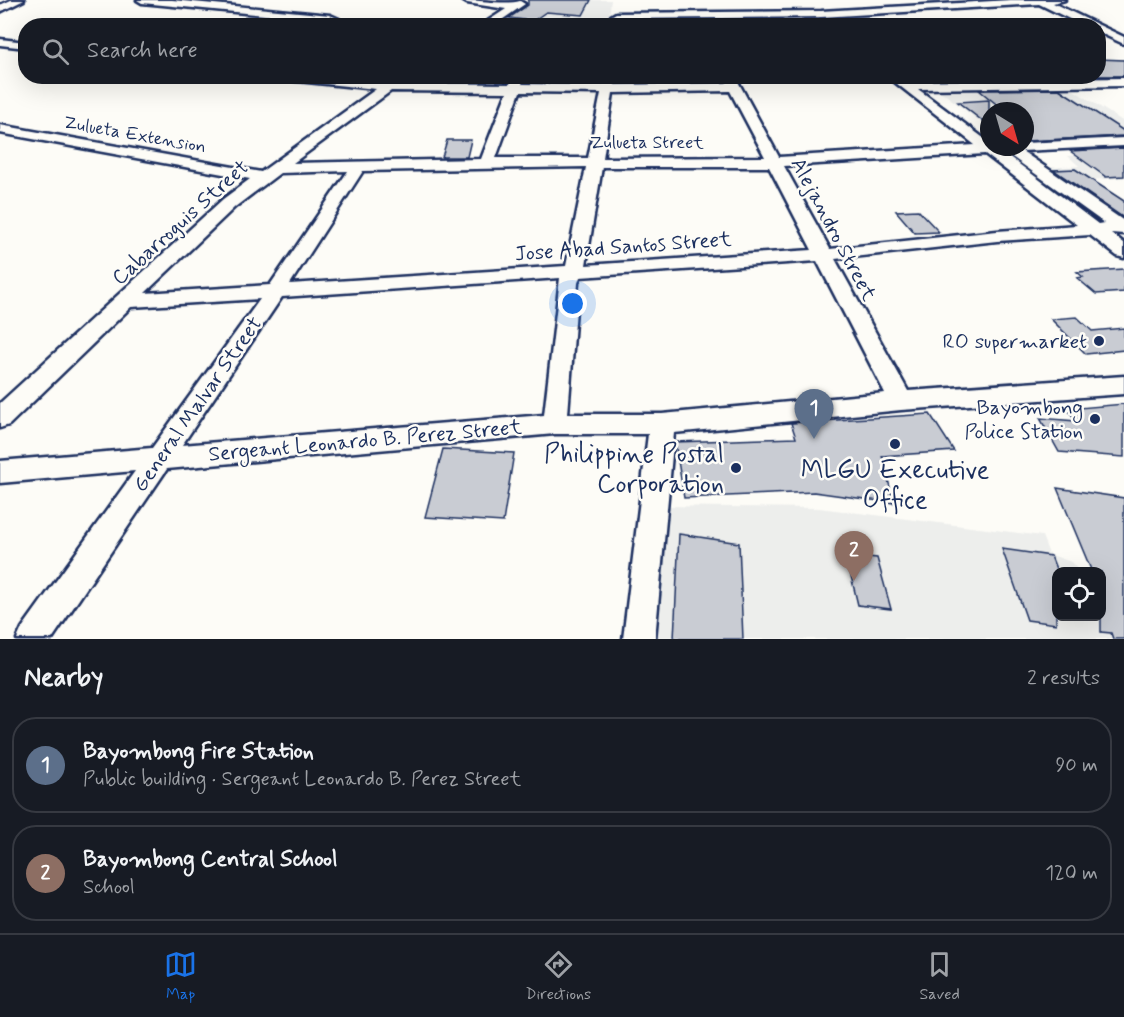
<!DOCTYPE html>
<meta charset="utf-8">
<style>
:root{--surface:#171b24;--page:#242831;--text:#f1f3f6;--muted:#9ea1a6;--line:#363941;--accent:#1a73e8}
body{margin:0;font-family:Mynerve,sans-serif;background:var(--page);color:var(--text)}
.controls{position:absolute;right:18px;bottom:18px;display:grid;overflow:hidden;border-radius:12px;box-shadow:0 6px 24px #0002}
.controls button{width:54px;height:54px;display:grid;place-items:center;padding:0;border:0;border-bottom:2px solid var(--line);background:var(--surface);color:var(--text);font:30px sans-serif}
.compass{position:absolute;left:980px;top:102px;width:54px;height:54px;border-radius:50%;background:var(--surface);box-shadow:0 6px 24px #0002;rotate:143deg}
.you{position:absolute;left:573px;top:304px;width:21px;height:21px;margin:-15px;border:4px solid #fff;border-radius:50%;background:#1a73e8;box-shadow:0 0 0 9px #1a73e833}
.badge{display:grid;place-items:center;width:39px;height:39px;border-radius:50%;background:var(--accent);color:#fff;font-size:20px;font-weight:700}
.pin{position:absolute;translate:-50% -50px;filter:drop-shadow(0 2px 3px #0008)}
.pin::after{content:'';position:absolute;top:32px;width:21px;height:18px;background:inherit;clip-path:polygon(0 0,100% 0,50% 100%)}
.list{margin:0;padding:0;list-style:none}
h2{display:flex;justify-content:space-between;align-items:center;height:78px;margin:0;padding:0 24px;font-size:26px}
h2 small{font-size:20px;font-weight:400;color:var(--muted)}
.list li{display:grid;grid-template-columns:39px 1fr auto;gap:18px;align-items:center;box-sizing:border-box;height:96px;margin:0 12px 12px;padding:0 12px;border:2px solid var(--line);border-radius:24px}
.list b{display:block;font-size:22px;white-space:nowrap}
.list p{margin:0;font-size:20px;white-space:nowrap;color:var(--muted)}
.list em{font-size:20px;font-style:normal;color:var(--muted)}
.icon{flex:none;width:33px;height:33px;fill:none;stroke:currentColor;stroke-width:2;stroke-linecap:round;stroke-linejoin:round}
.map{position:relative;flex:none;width:1124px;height:639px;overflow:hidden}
.search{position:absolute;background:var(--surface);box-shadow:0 6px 24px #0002;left:18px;right:18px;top:18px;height:66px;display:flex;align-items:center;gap:15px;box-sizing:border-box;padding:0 21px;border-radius:24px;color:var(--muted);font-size:22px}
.sheet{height:294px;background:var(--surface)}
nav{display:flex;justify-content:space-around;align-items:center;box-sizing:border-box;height:84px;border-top:2px solid var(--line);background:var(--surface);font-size:16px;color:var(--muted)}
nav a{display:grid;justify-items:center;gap:3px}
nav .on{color:var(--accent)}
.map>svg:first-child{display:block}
.built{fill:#edeeec}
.building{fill:#c9ccd3;stroke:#1b2f5e;stroke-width:1.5}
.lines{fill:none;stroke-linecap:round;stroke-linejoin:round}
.minor-casing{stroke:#1b2f5e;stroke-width:5}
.minor{fill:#fdfcf7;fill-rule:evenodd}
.poi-dot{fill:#1b2f5e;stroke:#fdfcf7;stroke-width:2}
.labels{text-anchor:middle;stroke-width:5;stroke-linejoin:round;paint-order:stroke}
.far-street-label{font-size:18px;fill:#1b2f5e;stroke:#fdfcf7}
.street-label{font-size:21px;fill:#1b2f5e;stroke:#fdfcf7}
.poi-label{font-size:21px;fill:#1b2f5e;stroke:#fdfcf7;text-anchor:end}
.near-poi-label{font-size:26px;fill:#1b2f5e;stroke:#fdfcf7;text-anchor:end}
</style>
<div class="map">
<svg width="1124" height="639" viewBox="0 0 1124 639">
<rect width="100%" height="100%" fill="#fdfcf7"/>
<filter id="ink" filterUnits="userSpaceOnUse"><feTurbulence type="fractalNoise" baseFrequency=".0167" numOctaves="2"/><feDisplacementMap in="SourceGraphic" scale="12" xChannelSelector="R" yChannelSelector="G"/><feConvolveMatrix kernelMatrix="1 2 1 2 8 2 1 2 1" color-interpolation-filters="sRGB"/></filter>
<g filter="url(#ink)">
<g class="built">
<polygon points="531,0 611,0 608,25 491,26"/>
<polygon points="934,86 1067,86 1124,122 1124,140 1025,144 1025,111 989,111 989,128"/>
<polygon points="1124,153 1124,178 1062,181 1044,168 1079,166 1068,156"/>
<polygon points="658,506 819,508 1042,536 1049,554 1071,562 1079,571 1056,572 1056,616 1102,616 1124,639 647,639"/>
</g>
<g class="building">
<polygon points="528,0 591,0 583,15 546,12 533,21 509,18 528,5"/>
<polygon points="1098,59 1124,60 1124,76 1098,76"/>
<polygon points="1059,89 1124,131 1124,136 1025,141 1025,111 1005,111 979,90"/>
<polygon points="989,100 989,126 958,102"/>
<polygon points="447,140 471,140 467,157 442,157"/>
<polygon points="1124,148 1124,176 1106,177 1070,151"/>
<polygon points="1075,169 1124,201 1124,218 1054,170"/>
<polygon points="918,210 939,232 915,233 896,211"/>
<polygon points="1124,269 1124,292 1096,294 1077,278 1083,277 1077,272"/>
<polygon points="1077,317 1092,331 1124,328 1124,350 1086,354 1051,319"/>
<polygon points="1124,404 1124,457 1059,452 1040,418 1077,421 1067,409"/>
<polygon points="930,414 954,451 882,456 894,503 814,492 684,498 675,442 796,438 791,423"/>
<polygon points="443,449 514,453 503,522 425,517"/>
<polygon points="1057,488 1124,498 1124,639 1113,639 1111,633 1101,632 1101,572 1092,572"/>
<polygon points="679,534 739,543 743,639 674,639"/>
<polygon points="1002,549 1051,556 1056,569 1056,624 1027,620"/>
<polygon points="846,555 877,558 891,609 858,605"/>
</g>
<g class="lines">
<g class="minor-casing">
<g id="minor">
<polygon points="11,0 24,0 0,12 0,5"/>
<polygon points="137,0 172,0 330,15 339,19 340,26 330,26 327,21 142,3"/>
<path d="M462,0C478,0 507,5 520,1L525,4L493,26H480L506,9L467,3Z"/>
<polygon points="1011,0 1065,0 1053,3 1124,37 1124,44 1098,32 1098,26 1084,26 1039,4 821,17 616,19 611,16 616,13 821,11"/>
<polygon points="0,39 26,42 26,48 0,45"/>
<path d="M281,76H326L386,83L395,76H410L402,83L510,84L513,76H525L522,84L602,85L604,76H616L615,85L727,83L723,76H735L779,157L975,145L887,76H901L908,81L1124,78V86L918,89L989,142V147H1025V143L1124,138V146L1022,151L1124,221V234L1111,233L1124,243V258L1117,256L1090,235L997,241L835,259L908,391L1124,376V394L901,410L674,433L655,639H623L648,434H555L167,469L52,639H17L22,628L135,471L0,483V461L152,448L260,299L131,307L9,425L0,428V403L223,199L250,179L0,133V125L261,172L376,89L287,80ZM391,91L507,92L481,159L293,163ZM730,91L765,157L603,158L613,93ZM520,92L601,93L588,158H496ZM1003,152H1011L1012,157L1104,223L1098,224ZM985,154L1077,225L997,231L830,249L784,166ZM586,167L566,266L290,284L363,171ZM602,167H769L812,250L586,265ZM348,171L270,285L145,293L235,207L280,173ZM817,261L885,393L662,414H568L578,283L580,277ZM560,278L544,415L182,445L282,297Z"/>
</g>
</g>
<use href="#minor" class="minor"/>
</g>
</g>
<g class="poi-dot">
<circle cx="1099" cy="341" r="6"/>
<circle cx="1095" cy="419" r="6"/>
<circle cx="895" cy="444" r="6"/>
<circle cx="736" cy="468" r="6"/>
</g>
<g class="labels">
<g class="far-street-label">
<text transform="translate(135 134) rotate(10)" y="6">Zulueta Extension</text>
<text x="647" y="148">Zulueta Street</text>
</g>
<g class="street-label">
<text transform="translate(180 222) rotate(-42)" y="7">Cabarroguis Street</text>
<text transform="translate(834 229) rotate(62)" y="7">Alejandro Street</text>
<text transform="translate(623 246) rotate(-4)" y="7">Jose Abad Santos Street</text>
<text transform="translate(197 404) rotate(-55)" y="7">General Malvar Street</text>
<text transform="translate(365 440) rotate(-5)" y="7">Sergeant Leonardo B. Perez Street</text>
</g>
<g class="poi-label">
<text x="1087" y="348">RO supermarket</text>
<text x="1083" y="414">Bayombong<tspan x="1083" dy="24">Police Station</tspan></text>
</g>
<g class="near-poi-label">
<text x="724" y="462">Philippine Postal<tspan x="724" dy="30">Corporation</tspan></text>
<text x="895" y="478" text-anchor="middle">MLGU Executive<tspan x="895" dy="30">Office</tspan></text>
</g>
</g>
</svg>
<div class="controls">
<button><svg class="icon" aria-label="locate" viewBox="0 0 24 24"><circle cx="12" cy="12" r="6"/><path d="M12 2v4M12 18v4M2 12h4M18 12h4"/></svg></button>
</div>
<svg class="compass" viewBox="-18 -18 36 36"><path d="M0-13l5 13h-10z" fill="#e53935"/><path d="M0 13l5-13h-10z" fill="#9ea1a6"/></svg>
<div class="you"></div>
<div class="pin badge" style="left:814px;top:439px;background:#5c6f8a">1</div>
<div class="pin badge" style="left:854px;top:581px;background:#8d6e63">2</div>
<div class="search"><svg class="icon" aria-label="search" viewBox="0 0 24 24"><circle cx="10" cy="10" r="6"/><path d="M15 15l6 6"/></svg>Search here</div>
</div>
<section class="sheet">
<h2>Nearby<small>2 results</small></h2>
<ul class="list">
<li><span class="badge" style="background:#5c6f8a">1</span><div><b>Bayombong Fire Station</b><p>Public building · Sergeant Leonardo B. Perez Street</p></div><em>90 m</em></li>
<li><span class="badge" style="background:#8d6e63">2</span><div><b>Bayombong Central School</b><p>School</p></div><em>120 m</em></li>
</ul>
</section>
<nav>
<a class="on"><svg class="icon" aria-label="map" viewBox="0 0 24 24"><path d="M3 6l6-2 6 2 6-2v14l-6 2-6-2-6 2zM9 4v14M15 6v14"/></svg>Map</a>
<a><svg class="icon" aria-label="directions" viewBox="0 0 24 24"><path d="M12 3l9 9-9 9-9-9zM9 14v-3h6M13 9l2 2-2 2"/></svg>Directions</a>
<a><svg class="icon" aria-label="saved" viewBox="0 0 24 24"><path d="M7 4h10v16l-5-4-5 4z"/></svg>Saved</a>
</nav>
